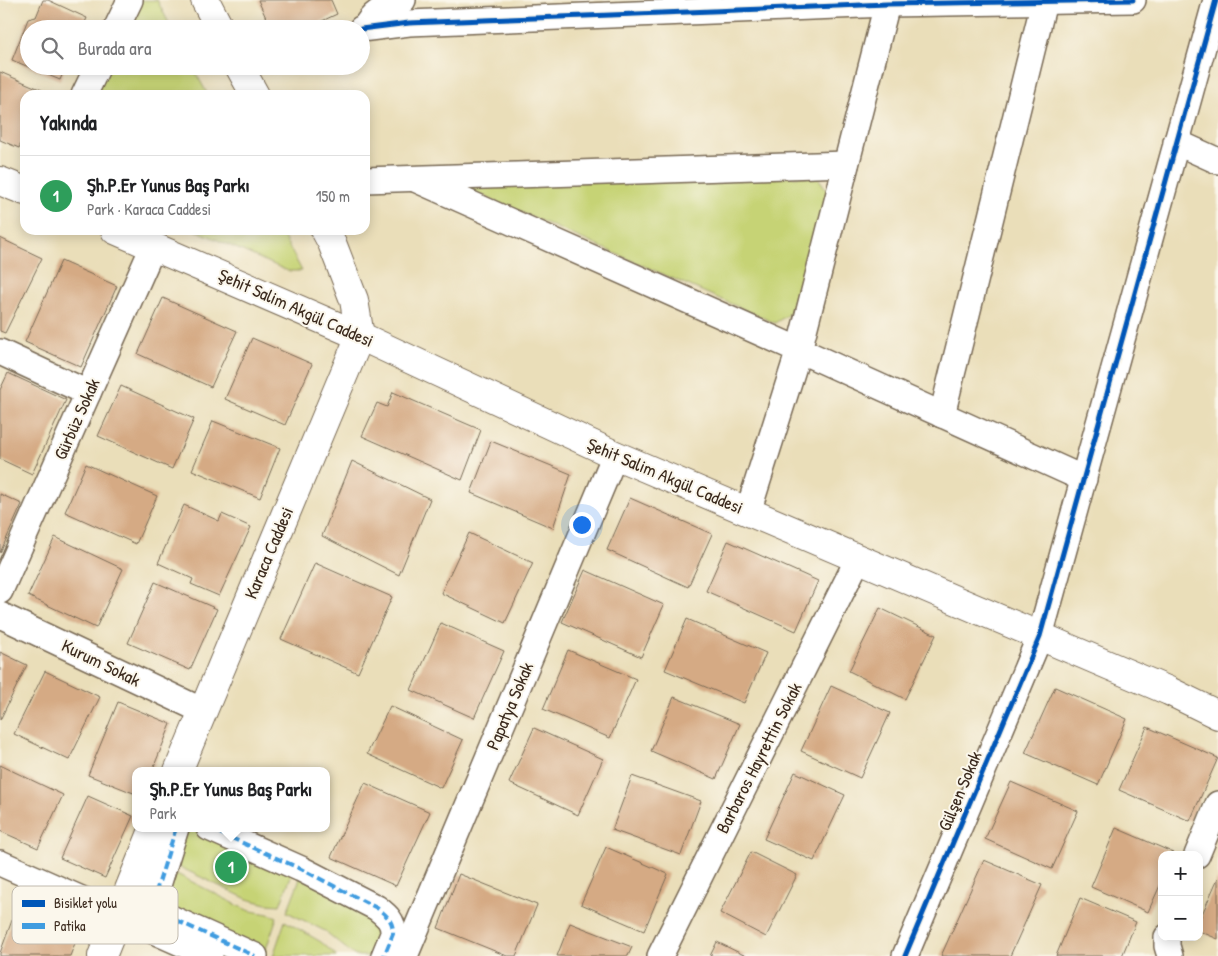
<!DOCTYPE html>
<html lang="tr">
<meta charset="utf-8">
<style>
:root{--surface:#fff;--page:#f6f6f6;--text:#202124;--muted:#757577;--line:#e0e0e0;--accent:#0f766e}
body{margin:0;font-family:"Patrick Hand",sans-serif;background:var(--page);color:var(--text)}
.controls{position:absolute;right:15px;bottom:15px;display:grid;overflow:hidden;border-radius:10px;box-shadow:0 2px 12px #0003}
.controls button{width:45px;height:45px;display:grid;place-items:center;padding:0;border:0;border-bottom:1px solid var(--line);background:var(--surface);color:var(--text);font:25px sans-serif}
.you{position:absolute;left:581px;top:524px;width:18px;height:18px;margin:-12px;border:4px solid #fff;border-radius:50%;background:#1a73e8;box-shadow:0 0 0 8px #1a73e833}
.badge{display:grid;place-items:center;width:32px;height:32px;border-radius:50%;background:var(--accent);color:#fff;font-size:16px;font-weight:700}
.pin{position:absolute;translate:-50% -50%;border:2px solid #fff;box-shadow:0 1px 5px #0006}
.popup{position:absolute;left:132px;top:767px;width:198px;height:65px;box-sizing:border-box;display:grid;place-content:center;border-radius:10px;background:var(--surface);filter:drop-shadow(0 1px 4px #0005);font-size:16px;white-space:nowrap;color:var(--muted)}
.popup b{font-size:19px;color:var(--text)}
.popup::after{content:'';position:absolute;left:50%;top:100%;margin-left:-10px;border:10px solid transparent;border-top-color:var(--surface)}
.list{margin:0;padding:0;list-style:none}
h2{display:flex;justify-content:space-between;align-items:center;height:65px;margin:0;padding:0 20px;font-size:21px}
h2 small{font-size:16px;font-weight:400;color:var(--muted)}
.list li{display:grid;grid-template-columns:32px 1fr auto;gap:15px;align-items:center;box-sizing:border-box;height:80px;padding:0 20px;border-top:1px solid var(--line)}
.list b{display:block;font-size:19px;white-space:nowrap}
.list p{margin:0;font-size:16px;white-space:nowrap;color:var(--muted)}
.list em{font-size:16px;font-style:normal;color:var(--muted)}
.icon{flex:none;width:28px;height:28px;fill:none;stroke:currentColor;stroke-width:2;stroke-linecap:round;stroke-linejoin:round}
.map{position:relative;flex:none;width:1218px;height:956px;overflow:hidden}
.search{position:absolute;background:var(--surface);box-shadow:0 2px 12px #0003;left:20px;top:20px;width:350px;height:55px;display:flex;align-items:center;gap:12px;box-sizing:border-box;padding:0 18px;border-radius:28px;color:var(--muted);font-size:19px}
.panel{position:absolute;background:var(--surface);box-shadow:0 2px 12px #0003;left:20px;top:90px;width:350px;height:145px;border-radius:15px}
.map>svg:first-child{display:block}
.green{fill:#c6d374;stroke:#807e49}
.building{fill:#d5aa84}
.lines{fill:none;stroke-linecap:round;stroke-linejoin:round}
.street-casing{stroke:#786954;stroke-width:28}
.secondary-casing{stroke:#786954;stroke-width:30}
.street{stroke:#fff;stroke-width:25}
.secondary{stroke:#fff;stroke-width:28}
.quiet{stroke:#3f9ce0;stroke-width:4;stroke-dasharray:8 4;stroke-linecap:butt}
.cycleway-casing{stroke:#fbf7ec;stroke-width:8}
.cycleway{stroke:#0057b8;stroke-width:5}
.labels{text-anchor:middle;stroke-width:4;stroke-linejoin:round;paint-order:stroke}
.street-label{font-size:18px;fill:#3b2a1e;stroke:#fbf7ec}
.key{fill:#fbf7ec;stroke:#c1baae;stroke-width:1}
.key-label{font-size:14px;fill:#3b2a1e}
</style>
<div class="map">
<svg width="1218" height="956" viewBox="0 0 1218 956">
<rect width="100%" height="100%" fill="#fbf7ec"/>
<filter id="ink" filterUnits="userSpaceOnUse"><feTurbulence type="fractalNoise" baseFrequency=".02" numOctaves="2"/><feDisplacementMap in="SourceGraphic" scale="10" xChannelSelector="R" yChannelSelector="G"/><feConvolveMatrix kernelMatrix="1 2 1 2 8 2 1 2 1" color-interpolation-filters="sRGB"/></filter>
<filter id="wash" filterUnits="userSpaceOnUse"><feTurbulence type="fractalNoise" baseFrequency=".0096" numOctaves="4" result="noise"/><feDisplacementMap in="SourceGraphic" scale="20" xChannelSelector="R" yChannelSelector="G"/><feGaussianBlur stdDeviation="1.12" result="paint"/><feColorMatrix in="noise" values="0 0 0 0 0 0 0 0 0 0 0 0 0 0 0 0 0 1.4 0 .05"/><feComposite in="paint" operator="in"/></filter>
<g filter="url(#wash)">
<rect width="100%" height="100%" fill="#eadeb9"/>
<g class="green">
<polygon points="138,0 157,0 172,29 125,29"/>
<polygon points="107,66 192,66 208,95 94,95"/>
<polygon points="817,176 830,195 800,307 775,323 456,184"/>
<polygon points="195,230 280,230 302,271 288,271"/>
<polygon points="179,828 199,828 293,871 280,905 267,904 247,899 169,862"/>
<path d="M167,869L245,909C255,913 266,912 277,917L264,955L161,909Z"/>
<polygon points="302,873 386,923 377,956 355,956 325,931 287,912"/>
<polygon points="285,921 321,942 337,956 273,956"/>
</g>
<g id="blocks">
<g class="building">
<polygon points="43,0 48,0 87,18 82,29 29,29 29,66 66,66 60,80 12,60 28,19 36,17"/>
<polygon points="258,0 331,0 337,14 305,29 271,29"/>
<polygon points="0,72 44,91 42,95 25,95 25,134 19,148 0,140"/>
<polygon points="0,238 42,258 5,333 0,331"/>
<polygon points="61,261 117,286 81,367 25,342"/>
<polygon points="163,298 237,331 211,387 138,354"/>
<polygon points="252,338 312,364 285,425 225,399"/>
<polygon points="8,373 66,400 32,474 0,459 0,390"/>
<polygon points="121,386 194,419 172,469 98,436"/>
<polygon points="393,392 481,430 462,480 362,436 377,403 387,407"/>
<polygon points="213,421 280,448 260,498 192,470"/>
<polygon points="491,441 571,474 553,528 471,493"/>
<polygon points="352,461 430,499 399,575 322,536"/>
<polygon points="86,464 157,496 136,544 65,512"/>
<polygon points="0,494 22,504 0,553"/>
<polygon points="630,498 712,534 688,587 607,550"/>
<polygon points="184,505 219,521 222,514 251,527 219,596 191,584 193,579 158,563"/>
<polygon points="469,533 533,563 505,623 441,593"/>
<polygon points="55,537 123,569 96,628 28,596"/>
<polygon points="728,541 818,581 796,631 706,591"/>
<polygon points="315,563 392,597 358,673 281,639"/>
<polygon points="585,570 664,605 641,657 562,622"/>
<polygon points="155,582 217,609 190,670 128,643"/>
<polygon points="880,608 936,635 905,699 849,671"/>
<polygon points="687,619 766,653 744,703 665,670"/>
<polygon points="441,623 504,651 474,718 411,690"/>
<polygon points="568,650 636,679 610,738 543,709"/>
<polygon points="0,652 27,665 0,720"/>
<polygon points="45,671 100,697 69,760 14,734"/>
<polygon points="831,686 890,713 860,778 801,751"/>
<polygon points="1055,687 1127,719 1098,785 1025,753"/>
<polygon points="674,697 740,724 716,779 651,751"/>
<polygon points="118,702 171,724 152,771 136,771 136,794 88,775"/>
<polygon points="390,706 463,740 441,788 367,754"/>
<polygon points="1147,727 1218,758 1190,821 1119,790"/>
<polygon points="534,728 603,759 578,815 509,783"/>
<polygon points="0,765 63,795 38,848 0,831"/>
<polygon points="795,772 845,795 814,861 764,839"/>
<polygon points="632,776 701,801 681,855 612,830"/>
<polygon points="1011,782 1078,811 1052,869 985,839"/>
<polygon points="365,783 430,812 396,886 331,857"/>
<polygon points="88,796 133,816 105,878 60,858"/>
<polygon points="1116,828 1174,853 1173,855 1162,855 1162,881 1148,912 1091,887"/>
<polygon points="606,847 668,874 644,931 581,904"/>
<polygon points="751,852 797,875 766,937 720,913"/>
<polygon points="984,860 1042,885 1010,956 941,956"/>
<polygon points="459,874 537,905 516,956 507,956 438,928"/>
<polygon points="1218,878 1218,939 1199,931 1199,921"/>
<polygon points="1080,898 1136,922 1122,956 1056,956"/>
<polygon points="14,915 77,938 70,956 0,956 0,953"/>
<polygon points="570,923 632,947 628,956 557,956"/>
<polygon points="717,942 746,956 710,956"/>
</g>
</g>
</g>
<g filter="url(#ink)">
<use href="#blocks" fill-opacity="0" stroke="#786954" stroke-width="1"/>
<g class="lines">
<g class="street-casing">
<g id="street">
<path d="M365,28C373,11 387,7 403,0"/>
<polyline points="116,29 130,0"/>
<polyline points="361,29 409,23 887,4 1133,0"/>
<polyline points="84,95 98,66"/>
<polyline points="1176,142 1218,161"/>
<polyline points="415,179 799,350 1084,479"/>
<polyline points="365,180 846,164"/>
<polyline points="0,352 88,393"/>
<polyline points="942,415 1044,2"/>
<polyline points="748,512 799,350 887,4"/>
<polyline points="0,591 153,247"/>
<polyline points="0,615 203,711"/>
<path d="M176,828L154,898C154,905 156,909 162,914L255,956"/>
<path d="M209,828L301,869L377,908C386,915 394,921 393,934L384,956"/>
<polyline points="1197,855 1218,804"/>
<polyline points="0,863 210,956"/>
<polyline points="1167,937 1167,946 1170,956"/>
<polyline points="405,956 615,455"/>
<polyline points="660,956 858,559"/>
<polyline points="905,956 1040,636 1216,0"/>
</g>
</g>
<g class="secondary-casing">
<g id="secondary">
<polyline points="205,0 220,29"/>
<polyline points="239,66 255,95"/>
<polyline points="0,181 25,191"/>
<polyline points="115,230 360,336 615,455 1169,691 1218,715"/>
<polyline points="178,771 360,336 354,300 332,243 325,230"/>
<polyline points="102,956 154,828"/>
</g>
</g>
<use href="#street" class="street"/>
<use href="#secondary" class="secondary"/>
<g class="quiet">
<path d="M176,828L154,898C154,905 156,909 162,914L255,956"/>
<path d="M209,828L301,869L377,908C386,915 394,921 393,934L384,956"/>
</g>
<g class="cycleway-casing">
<g id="cycleway">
<polyline points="361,29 409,23 887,4 1133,0"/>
<polyline points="905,956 1040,636 1216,0"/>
</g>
</g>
<use href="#cycleway" class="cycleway"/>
</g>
</g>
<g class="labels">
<g class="street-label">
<text transform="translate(296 308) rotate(24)" y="6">Şehit Salim Akgül Caddesi</text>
<text transform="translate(77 419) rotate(-66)" y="6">Gürbüz Sokak</text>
<text transform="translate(665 476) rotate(23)" y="6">Şehit Salim Akgül Caddesi</text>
<text transform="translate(269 553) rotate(-67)" y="6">Karaca Caddesi</text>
<text transform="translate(101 663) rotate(26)" y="6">Kurum Sokak</text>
<text transform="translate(510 706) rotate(-67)" y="6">Papatya Sokak</text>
<text transform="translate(759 758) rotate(-63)" y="6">Barbaros Hayrettin Sokak</text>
<text transform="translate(960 791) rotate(-67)" y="6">Gülşen Sokak</text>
</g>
</g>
<rect x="12" y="886" width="166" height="58" rx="8" class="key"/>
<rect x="22" y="900" width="23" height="7" fill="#0057b8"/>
<rect x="22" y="923" width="23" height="6" fill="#3f9ce0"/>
<g class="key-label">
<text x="54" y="908">Bisiklet yolu</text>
<text x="54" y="931">Patika</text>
</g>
</svg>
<div class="controls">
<button>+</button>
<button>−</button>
</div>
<div class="you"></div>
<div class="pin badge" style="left:231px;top:867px;background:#2e9e5b">1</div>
<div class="popup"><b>Şh.P.Er Yunus Baş Parkı</b>Park</div>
<div class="search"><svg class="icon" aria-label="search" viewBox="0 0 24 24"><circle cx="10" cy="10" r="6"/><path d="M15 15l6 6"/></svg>Burada ara</div>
<section class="panel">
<h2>Yakında<small></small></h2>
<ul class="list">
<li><span class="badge" style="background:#2e9e5b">1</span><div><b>Şh.P.Er Yunus Baş Parkı</b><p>Park · Karaca Caddesi</p></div><em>150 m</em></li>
</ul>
</section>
</div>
